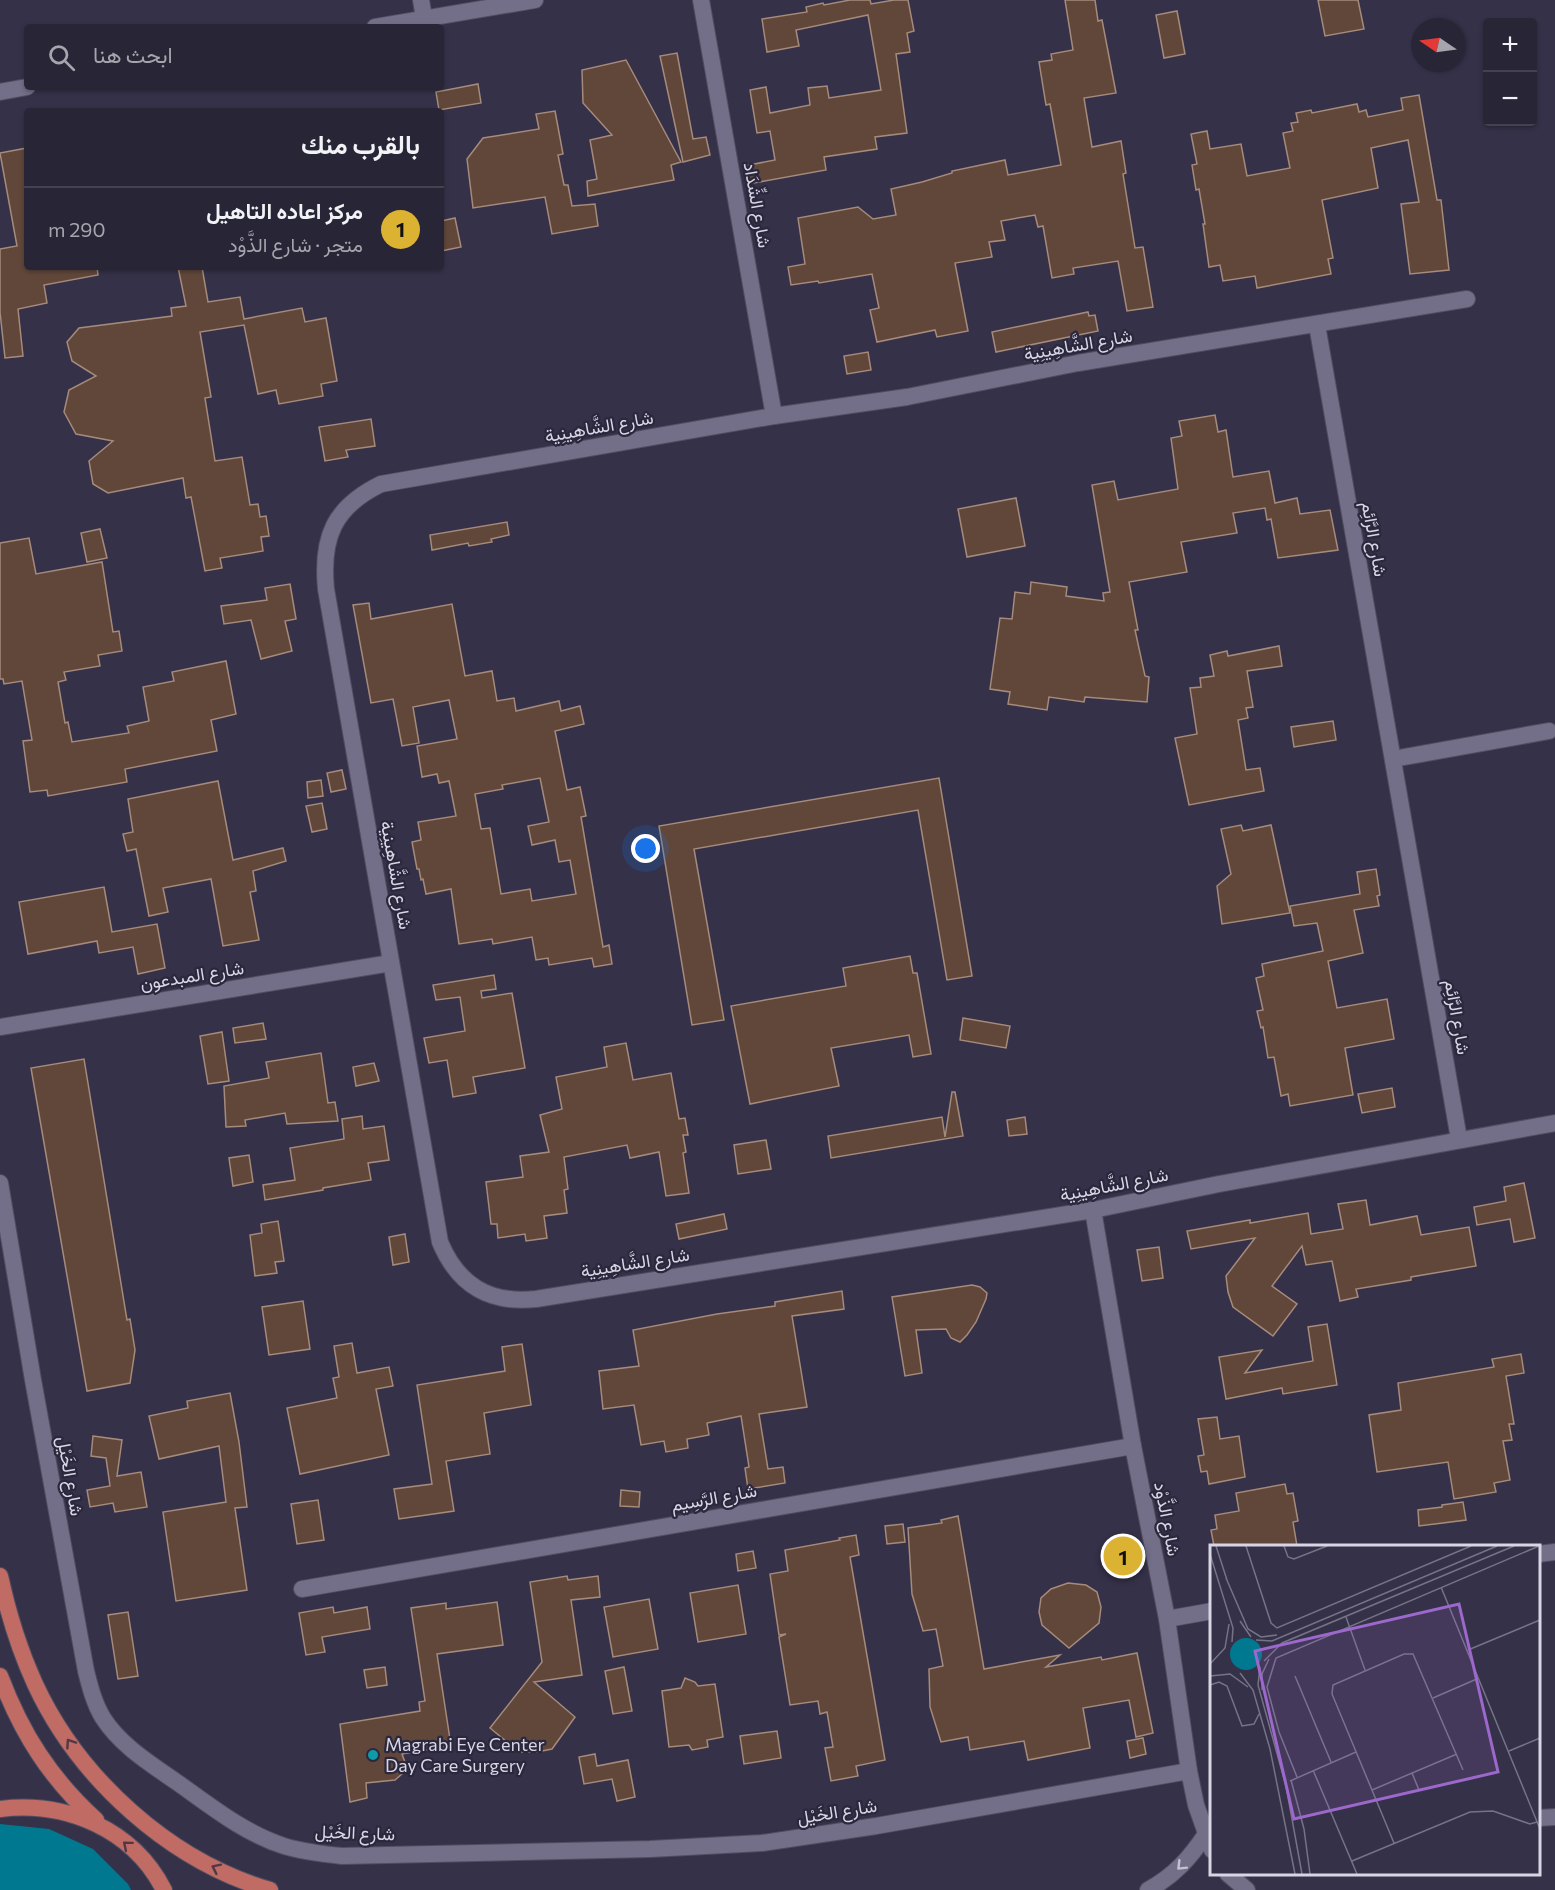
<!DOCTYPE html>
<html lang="ar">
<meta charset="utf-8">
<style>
:root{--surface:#282536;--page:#302d3e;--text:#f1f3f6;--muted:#a5a5ad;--line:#444251;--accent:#dcb233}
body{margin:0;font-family:Commissioner,Vazirmatn,sans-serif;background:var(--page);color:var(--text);direction:rtl}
.controls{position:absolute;right:18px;top:18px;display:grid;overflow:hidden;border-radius:6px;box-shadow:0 2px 4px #0004}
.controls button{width:54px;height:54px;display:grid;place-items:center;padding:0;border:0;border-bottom:2px solid var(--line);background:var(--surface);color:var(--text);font:30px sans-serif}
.compass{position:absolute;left:1411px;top:18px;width:54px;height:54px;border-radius:50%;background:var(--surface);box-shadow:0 2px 4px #0004;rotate:283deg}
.you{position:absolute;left:646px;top:849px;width:21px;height:21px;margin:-15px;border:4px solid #fff;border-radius:50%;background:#1a73e8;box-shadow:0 0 0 9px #1a73e833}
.badge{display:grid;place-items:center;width:39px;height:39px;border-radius:50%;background:var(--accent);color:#111;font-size:20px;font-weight:700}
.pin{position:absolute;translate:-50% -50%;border:3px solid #fff;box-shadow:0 2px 6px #0006}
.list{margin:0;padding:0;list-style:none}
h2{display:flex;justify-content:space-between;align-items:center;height:78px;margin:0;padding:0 24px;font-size:26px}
h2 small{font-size:20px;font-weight:400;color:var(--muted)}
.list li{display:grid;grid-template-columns:39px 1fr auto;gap:18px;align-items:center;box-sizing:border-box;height:84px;padding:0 24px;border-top:2px solid var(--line)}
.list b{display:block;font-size:22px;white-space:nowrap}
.list p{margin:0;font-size:20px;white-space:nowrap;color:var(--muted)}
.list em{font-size:20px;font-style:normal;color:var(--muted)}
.icon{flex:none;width:33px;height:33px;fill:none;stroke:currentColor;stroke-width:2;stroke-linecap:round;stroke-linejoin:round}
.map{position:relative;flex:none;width:1555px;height:1890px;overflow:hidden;direction:ltr}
.search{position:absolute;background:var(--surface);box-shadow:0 2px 4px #0004;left:24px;top:24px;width:420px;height:66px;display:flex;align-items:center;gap:15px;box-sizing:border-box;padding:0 21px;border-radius:6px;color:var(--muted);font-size:22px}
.panel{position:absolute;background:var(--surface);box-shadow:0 2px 4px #0004;left:24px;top:108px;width:420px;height:162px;border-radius:6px;direction:rtl}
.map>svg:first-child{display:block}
.water{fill:#007990}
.building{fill:#60473a;stroke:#a68a7b;stroke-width:1.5;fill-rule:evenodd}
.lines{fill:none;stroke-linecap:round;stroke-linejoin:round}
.minor-casing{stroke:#514d61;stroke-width:18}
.primary-casing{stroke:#514d61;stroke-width:18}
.minor{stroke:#736f89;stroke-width:16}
.primary{stroke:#c06c64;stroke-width:16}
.oneway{stroke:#503847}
.oneway2{stroke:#c4c1d3}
.culture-dot{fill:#0f9aa8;stroke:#2b273d;stroke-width:2}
.labels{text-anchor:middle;stroke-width:4.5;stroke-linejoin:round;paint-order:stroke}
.street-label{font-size:18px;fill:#d8d6e5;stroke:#2b273d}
.poi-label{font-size:18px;fill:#d8d6e5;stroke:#2b273d;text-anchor:start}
.inset-road{fill:none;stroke:#767387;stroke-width:1.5}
.view{fill:#9c68cc;fill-opacity:0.15;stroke:#9c68cc;stroke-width:3}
.inset-edge{fill:none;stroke:#d8d6e5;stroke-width:3}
</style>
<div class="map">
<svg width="1555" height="1890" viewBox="0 0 1555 1890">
<rect width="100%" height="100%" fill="#353148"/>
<polygon class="water" points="0,1824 49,1829 93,1849 128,1884 131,1890 0,1890"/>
<g class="building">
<polygon points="850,0 870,0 871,4 894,0 908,0 914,31 907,33 910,52 896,54 907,133 875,137 877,149 824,157 826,170 748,184 744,166 775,160 770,131 757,133 750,90 766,87 770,113 810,105 808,88 827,86 829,98 881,90 868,15 796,30 799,46 767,52 762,19 807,12 806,7 823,3 824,5"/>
<polygon points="1065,0 1095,0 1098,21 1102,20 1116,93 1084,98 1092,147 1121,141 1126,173 1123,174 1135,248 1143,247 1153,307 1127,311 1118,261 1073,268 1074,274 1052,278 1043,226 1038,227 1035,215 1001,221 1005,240 989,242 992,257 955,263 968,331 937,337 935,330 877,342 870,310 879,308 872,274 819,283 818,281 791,285 788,267 805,264 798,218 858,207 873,219 896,215 891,189 922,182 952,173 952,171 1005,160 1008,175 1061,165 1050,104 1046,105 1039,62 1052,60 1051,54 1073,50"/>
<polygon points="1318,0 1358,0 1364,29 1325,36"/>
<polygon points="1177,11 1185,54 1164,58 1156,15"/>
<polygon points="677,53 693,139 706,137 710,155 683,162 660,56"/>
<polygon points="626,60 681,162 671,165 674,180 588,196 587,181 597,179 590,140 612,135 583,103 582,70"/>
<polygon points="478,84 481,103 439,110 436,92"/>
<polygon points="1419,95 1437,200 1441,200 1449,270 1410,274 1401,204 1419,202 1408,140 1371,148 1378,188 1322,200 1333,258 1328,259 1331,274 1257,288 1255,276 1223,281 1220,265 1209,267 1203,224 1205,224 1199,189 1196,190 1192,165 1197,164 1191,134 1207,131 1210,149 1241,144 1247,176 1290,168 1283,133 1293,131 1291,123 1298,122 1296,113 1311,110 1312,113 1357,104 1359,112 1366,110 1368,117 1403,110 1401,98"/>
<polygon points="555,111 563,154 558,155 564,185 568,185 572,206 595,204 598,226 552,234 545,197 473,208 467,159 483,138 539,129 536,114"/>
<polygon points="27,148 27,267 97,267 98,275 44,285 47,303 18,309 23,356 5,358 0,312 0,249 17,246 0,153"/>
<polygon points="455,218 461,247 441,251 441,221"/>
<polygon points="178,267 202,267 208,302 240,297 244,319 302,308 305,322 326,318 337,381 321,384 323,396 279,404 276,390 258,394 244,325 200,332 211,397 205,398 215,461 242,457 250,505 258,504 260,517 266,516 269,536 261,537 263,551 220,558 222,568 205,571 191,497 186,498 183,478 108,493 93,484 89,461 113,441 76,434 64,412 69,390 96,376 72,361 67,342 79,328 172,316 171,308 186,306"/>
<polygon points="1088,312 1089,316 1095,315 1098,331 996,352 992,332"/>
<polygon points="868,352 871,370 847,374 844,356"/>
<polygon points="1215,415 1218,432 1226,430 1233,477 1269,471 1275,503 1297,498 1300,514 1330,510 1338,550 1278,558 1271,519 1267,520 1265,508 1233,513 1237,533 1181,542 1187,572 1129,582 1138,630 1135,630 1145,676 1149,677 1147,702 1085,697 1084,702 1049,697 1047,710 1008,704 1010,692 990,689 1000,618 1012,619 1015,592 1030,594 1031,582 1067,587 1066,596 1104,601 1103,593 1110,592 1092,485 1114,481 1118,500 1178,489 1171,438 1182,436 1179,421"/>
<polygon points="371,419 375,446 346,450 348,457 325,461 319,427"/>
<polygon points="1016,498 1025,546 967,557 958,509"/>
<polygon points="507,522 509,535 491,539 492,542 469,546 468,543 432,550 430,535"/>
<polygon points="100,529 107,558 87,562 81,533"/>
<polygon points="29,538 36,574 102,562 113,632 119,631 122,651 98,655 100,666 64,672 66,680 58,682 65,723 68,722 72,742 129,733 127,726 149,721 143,687 174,681 172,672 226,661 236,714 211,720 217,751 125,769 127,782 48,796 47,790 30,792 23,741 32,740 22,681 4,684 3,679 0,679 0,543"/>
<polygon points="290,584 296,619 285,621 292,651 261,659 251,620 224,624 221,606 267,600 265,588"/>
<path d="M369,603L371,619L452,604L465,676L492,671L497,701L514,698L516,711L559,701L561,711L580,706L584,724L555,731L567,790L580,787L586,816L581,817L603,947L609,945L612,964L594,967L592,958L549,965L548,958L536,960L532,937L493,944L492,939L459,944L451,889L426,894L423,879L421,880L419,869H417L412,842L421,840L418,822L456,816L449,781L439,783L437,774L422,777L417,746L457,739L449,700L413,707L419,743L402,746L393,699L371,703L353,605ZM540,778L549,822L528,826L532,845L555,840L559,862L570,860L576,894L532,901L530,889L501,894L490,828L481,829L475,794L503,789L502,785Z"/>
<polygon points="1279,646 1282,666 1247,671 1253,707 1246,708 1248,718 1238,720 1246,770 1260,768 1264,791 1189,805 1175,738 1197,734 1190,688 1201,687 1200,678 1214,676 1210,655 1227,651 1228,656"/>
<polygon points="1333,721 1336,740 1294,747 1291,727"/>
<polygon points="342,770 346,789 331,792 327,773"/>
<polygon points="939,778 972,976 947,980 918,810 694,849 724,1020 692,1025 659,826"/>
<polygon points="321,780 323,796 308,798 307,782"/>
<polygon points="218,781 233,860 283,848 286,861 253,871 256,891 250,892 259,940 223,946 211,879 163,888 168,912 149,916 136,849 127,851 123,834 133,832 128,799"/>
<polygon points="322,803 327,829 312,832 306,806"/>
<polygon points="1241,825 1243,831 1271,825 1290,913 1222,924 1217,886 1231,874 1221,829"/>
<polygon points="1376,869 1380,895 1377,896 1379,906 1354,910 1363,953 1328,961 1337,1008 1387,999 1394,1039 1345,1048 1353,1095 1290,1106 1288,1094 1281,1096 1274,1057 1268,1058 1263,1027 1261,1028 1257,1011 1263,1010 1256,978 1264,976 1262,964 1323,951 1317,923 1294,926 1290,906 1360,894 1357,872"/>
<polygon points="104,887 112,932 157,924 165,968 138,974 133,947 99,953 97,941 28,954 19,902"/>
<polygon points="910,956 913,973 917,973 931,1054 913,1057 909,1035 831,1048 839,1086 750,1104 731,1006 846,986 843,968"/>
<polygon points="494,975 496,989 481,991 482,998 512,993 525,1068 473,1077 476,1093 453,1097 447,1060 429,1063 424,1038 465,1031 460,997 436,1000 433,985"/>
<polygon points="963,1018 1010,1026 1006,1048 960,1040"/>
<polygon points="263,1023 266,1039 235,1043 233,1028"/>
<polygon points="222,1032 229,1081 208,1084 200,1036"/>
<polygon points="626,1043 633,1080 671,1073 679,1119 685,1118 688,1135 683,1135 686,1152 683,1153 689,1193 666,1196 659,1152 630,1158 627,1145 564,1157 568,1189 564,1190 567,1213 544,1216 547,1238 526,1241 525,1234 498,1238 497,1224 491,1224 486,1182 523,1177 520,1156 549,1152 540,1115 562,1109 556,1077 607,1067 604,1047"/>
<polygon points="321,1053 328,1103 335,1102 338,1121 287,1124 285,1113 245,1120 246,1126 226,1127 224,1086 269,1078 266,1062"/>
<polygon points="84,1059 127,1320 130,1319 135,1350 130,1383 87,1391 31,1068"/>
<polygon points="374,1063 379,1081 356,1086 353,1067"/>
<polygon points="1392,1088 1395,1107 1362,1113 1358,1094"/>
<polygon points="952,1092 955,1092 963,1136 831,1158 828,1136 942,1117 945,1137"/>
<polygon points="362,1116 363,1129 384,1126 389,1160 368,1163 371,1180 323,1188 323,1190 265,1200 263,1185 295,1180 290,1148 344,1139 342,1119"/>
<polygon points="1025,1117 1027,1134 1009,1136 1007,1120"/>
<polygon points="766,1140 771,1169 738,1174 734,1145"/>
<polygon points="249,1155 253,1182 233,1186 229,1158"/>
<polygon points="1524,1183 1535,1238 1514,1242 1510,1219 1477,1225 1474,1207 1506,1201 1504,1187"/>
<polygon points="1366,1200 1370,1225 1417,1216 1421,1235 1469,1227 1476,1266 1411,1277 1411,1280 1356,1289 1358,1297 1340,1301 1332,1261 1306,1265 1302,1246 1272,1286 1297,1304 1273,1336 1233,1307 1228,1292 1226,1276 1255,1238 1191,1249 1187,1231 1250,1220 1250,1223 1308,1213 1311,1234 1343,1229 1338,1204"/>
<polygon points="724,1214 727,1229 679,1239 676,1224"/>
<polygon points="278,1221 284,1261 275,1262 277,1273 255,1276 250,1235 262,1233 261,1224"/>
<polygon points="405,1234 409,1262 393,1265 389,1237"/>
<polygon points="1159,1247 1163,1278 1142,1281 1137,1250"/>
<polygon points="972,1285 980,1287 987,1293 986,1299 976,1322 967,1335 960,1342 951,1338 946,1329 916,1330 922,1373 905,1376 892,1297"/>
<polygon points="842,1291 844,1309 792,1316 807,1407 759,1414 768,1469 783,1467 785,1483 748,1489 745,1468 749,1467 741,1416 707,1423 709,1435 687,1439 688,1448 666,1452 664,1441 641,1445 634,1405 603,1409 599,1371 639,1366 633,1330 717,1314 775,1306 775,1302"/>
<polygon points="303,1301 310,1349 269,1355 262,1307"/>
<polygon points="1327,1324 1337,1385 1283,1394 1282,1388 1226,1399 1219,1357 1262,1350 1245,1373 1313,1361 1308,1327"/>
<polygon points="352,1343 357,1373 389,1367 393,1386 376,1389 389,1455 300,1474 287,1408 337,1398 333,1378 339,1377 334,1346"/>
<polygon points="522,1344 531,1405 484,1413 490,1454 446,1461 454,1511 399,1519 394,1489 432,1484 417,1385 505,1371 502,1347"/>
<polygon points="1521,1354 1524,1373 1506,1376 1514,1424 1509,1424 1512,1440 1503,1441 1510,1480 1494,1483 1496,1492 1454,1499 1448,1462 1377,1472 1369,1415 1401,1410 1398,1383 1494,1367 1492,1359"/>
<polygon points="230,1393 239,1442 247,1507 235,1508 247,1590 176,1601 163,1512 226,1502 219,1446 159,1459 149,1416 188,1408 187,1401"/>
<polygon points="1217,1417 1220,1439 1239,1436 1245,1477 1209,1484 1207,1471 1201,1472 1198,1456 1204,1455 1198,1419"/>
<polygon points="93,1436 122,1440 117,1476 141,1472 147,1507 115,1512 113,1503 90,1507 87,1490 110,1486 106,1458 91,1456"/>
<polygon points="1285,1484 1287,1494 1293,1493 1298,1521 1293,1522 1297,1546 1214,1546 1211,1530 1217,1529 1215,1515 1239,1511 1236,1493"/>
<polygon points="621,1490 640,1492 639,1507 620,1506"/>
<polygon points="318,1500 324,1540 297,1544 291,1504"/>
<polygon points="1463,1502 1466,1520 1419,1526 1418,1510 1442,1507 1442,1505"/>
<polygon points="958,1516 984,1669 1060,1655 1046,1667 1101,1657 1102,1660 1137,1653 1153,1733 1136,1737 1129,1700 1083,1708 1090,1748 1028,1760 1024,1741 970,1750 968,1737 941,1742 930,1707 929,1669 943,1666 936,1629 923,1631 912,1594 908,1528 942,1523 941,1520"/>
<polygon points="903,1524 905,1542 887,1544 885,1526"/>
<polygon points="856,1535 859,1555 850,1557 885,1760 856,1766 858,1776 831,1781 825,1748 833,1747 827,1712 820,1714 818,1701 790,1705 779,1637 786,1634 779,1635 770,1574 788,1571 785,1550 840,1540 839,1538"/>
<polygon points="753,1551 756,1568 738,1571 736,1554"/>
<polygon points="567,1576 568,1580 598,1576 600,1597 571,1600 582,1675 534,1682 575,1717 552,1749 537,1752 519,1752 490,1728 542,1662 530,1582"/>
<polygon points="1068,1583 1086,1585 1097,1592 1101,1607 1099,1623 1069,1648 1042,1625 1039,1612 1041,1598 1051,1589"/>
<polygon points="738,1585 746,1634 698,1642 690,1593"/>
<polygon points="649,1599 658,1649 613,1657 604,1607"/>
<polygon points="497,1602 503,1645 437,1654 451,1746 402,1754 406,1765 403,1773 395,1780 366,1783 367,1798 350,1802 340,1724 420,1711 419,1702 425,1701 411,1608 446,1603 446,1609"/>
<polygon points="333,1607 334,1613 367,1607 370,1629 322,1637 325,1652 306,1655 299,1613"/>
<polygon points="128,1612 138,1676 118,1679 108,1615"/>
<polygon points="385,1667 387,1685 367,1688 364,1670"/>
<polygon points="624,1667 632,1711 613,1714 605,1671"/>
<polygon points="685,1678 695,1682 698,1686 715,1684 723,1737 707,1740 708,1747 692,1750 689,1745 669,1747 662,1691 681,1688"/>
<polygon points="777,1731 781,1758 744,1764 740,1736"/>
<polygon points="1143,1738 1146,1754 1130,1758 1127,1741"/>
<polygon points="595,1754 597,1766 628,1760 635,1797 617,1801 612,1779 584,1784 579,1757"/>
</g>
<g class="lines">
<g class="minor-casing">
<g id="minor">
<polyline points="421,0 424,18"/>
<polyline points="701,0 774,416"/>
<polyline points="375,27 535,0"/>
<polyline points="0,92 27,87"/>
<path d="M1467,299L1078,363L907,397L774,416L381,484C334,507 321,537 326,589L440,1242C458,1285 489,1304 536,1299L1093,1210L1219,1184L1555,1123"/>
<polyline points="1317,325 1459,1139"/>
<polyline points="1393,759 1549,731"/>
<polyline points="0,1027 391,963"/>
<path d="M0,1183L33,1380L86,1671C90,1687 94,1703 103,1718C121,1746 151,1764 178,1783C212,1807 244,1833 284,1846C303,1852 322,1854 342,1856L650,1849L762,1843L876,1826L1189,1771"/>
<polyline points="1093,1210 1133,1446 1167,1619 1189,1771 1196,1805 1212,1850"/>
<polyline points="1538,1554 1555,1552"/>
<polyline points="302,1589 1133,1446"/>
<polyline points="1167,1619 1212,1611"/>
<polyline points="1538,1818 1555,1817"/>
<polyline points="1228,1874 1247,1890"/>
<path d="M1148,1890C1174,1876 1190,1858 1206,1834"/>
</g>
</g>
<g class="primary-casing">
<g id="primary">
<path d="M0,1576C8,1613 19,1649 35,1684C79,1779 170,1861 270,1890"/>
<path d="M0,1676C22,1734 50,1778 96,1820"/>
<path d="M0,1809C66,1801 133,1829 164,1890"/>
</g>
</g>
<use href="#minor" class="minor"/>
<use href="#primary" class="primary"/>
</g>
<defs><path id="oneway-chevron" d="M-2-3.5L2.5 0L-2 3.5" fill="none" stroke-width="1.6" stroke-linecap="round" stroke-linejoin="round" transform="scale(1.5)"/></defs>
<g class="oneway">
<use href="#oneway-chevron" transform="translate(70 1743) rotate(-124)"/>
<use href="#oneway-chevron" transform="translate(127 1845) rotate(-140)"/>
<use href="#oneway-chevron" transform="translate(216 1868) rotate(-154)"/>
</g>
<use class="oneway2" href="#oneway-chevron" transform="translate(1181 1866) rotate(135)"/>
<circle class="culture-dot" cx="373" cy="1755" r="6"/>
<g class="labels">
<g class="street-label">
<text transform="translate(757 205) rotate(80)" y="6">شارع الشِّدَاد</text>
<text transform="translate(1078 345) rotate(-10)" y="6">شارع الشَّاهِينِية</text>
<text transform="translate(599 427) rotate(-10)" y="6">شارع الشَّاهِينِية</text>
<text transform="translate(1374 539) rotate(80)" y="6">شارع الرَّائِم</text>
<text transform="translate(396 875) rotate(80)" y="6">شارع الشَّاهِينِية</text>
<text transform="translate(192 976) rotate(-9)" y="6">شارع المبدعون</text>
<text transform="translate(1457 1017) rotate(80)" y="6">شارع الرَّائِم</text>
<text transform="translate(1114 1185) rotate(-11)" y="6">شارع الشَّاهِينِية</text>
<text transform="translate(635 1263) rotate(-9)" y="6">شارع الشَّاهِينِية</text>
<text transform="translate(70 1476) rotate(80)" y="6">شارع الخَيْل</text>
<text transform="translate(714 1498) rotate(-10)" y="6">شارع الرَّسِيم</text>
<text transform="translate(1167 1519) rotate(79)" y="6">شارع الذَّوْد</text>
<text transform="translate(837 1812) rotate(-9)" y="6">شارع الخَيْل</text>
<text transform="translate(355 1833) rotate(2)" y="6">شارع الخَيْل</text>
</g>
<g class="poi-label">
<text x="385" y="1751">Magrabi Eye Center<tspan x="385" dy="21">Day Care Surgery</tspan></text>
</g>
</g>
<g transform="translate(1210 1545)">
<rect width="330" height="330" fill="#353148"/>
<path d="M20 109a16 16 0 1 1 32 0a16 16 0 1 1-32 0Z" fill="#007990"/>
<path class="inset-road" d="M6,1L17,35M36,1L61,78L67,83L261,1M74,1L78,12L84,14L117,1M0,9L23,83L22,97M16,33L38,84L51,92L67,90M231,42L330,284M136,72L155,125M30,76L41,92M46,95L62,96L287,1M258,105L330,75M54,116L72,98L304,1M0,119L15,103L19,79M50,122L48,140L76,241L92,329M30,128L43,145L60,204L85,329M0,131L20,129L38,142M85,131L121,217M0,140L9,137L17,141L32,181L44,179L49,169M52,145V129L59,114M223,153L269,133M299,206L330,193M103,225L147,329M202,228L209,245M87,232L69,187L57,142L66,113L329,1M81,235L94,284L100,329M80,236L146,207M162,245L247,209M184,298L122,149L123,140L194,109H203L253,225M142,316L260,267L283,266L320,279L327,277"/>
<path class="view" d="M249,59L288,227L84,274L45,106Z"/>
<rect width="330" height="330" class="inset-edge"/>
</g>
</svg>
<div class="controls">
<button>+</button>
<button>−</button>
</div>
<svg class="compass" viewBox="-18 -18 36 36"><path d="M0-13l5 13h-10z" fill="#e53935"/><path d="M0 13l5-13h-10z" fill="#a5a5ad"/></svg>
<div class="you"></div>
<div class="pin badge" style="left:1123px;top:1556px">1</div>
<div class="search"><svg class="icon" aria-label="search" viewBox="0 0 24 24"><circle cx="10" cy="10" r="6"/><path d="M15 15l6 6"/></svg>ابحث هنا</div>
<section class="panel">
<h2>بالقرب منك<small></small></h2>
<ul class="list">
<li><span class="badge">1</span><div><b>مركز اعاده التاهيل</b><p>متجر · شارع الذَّوْد</p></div><em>290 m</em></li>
</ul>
</section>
</div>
